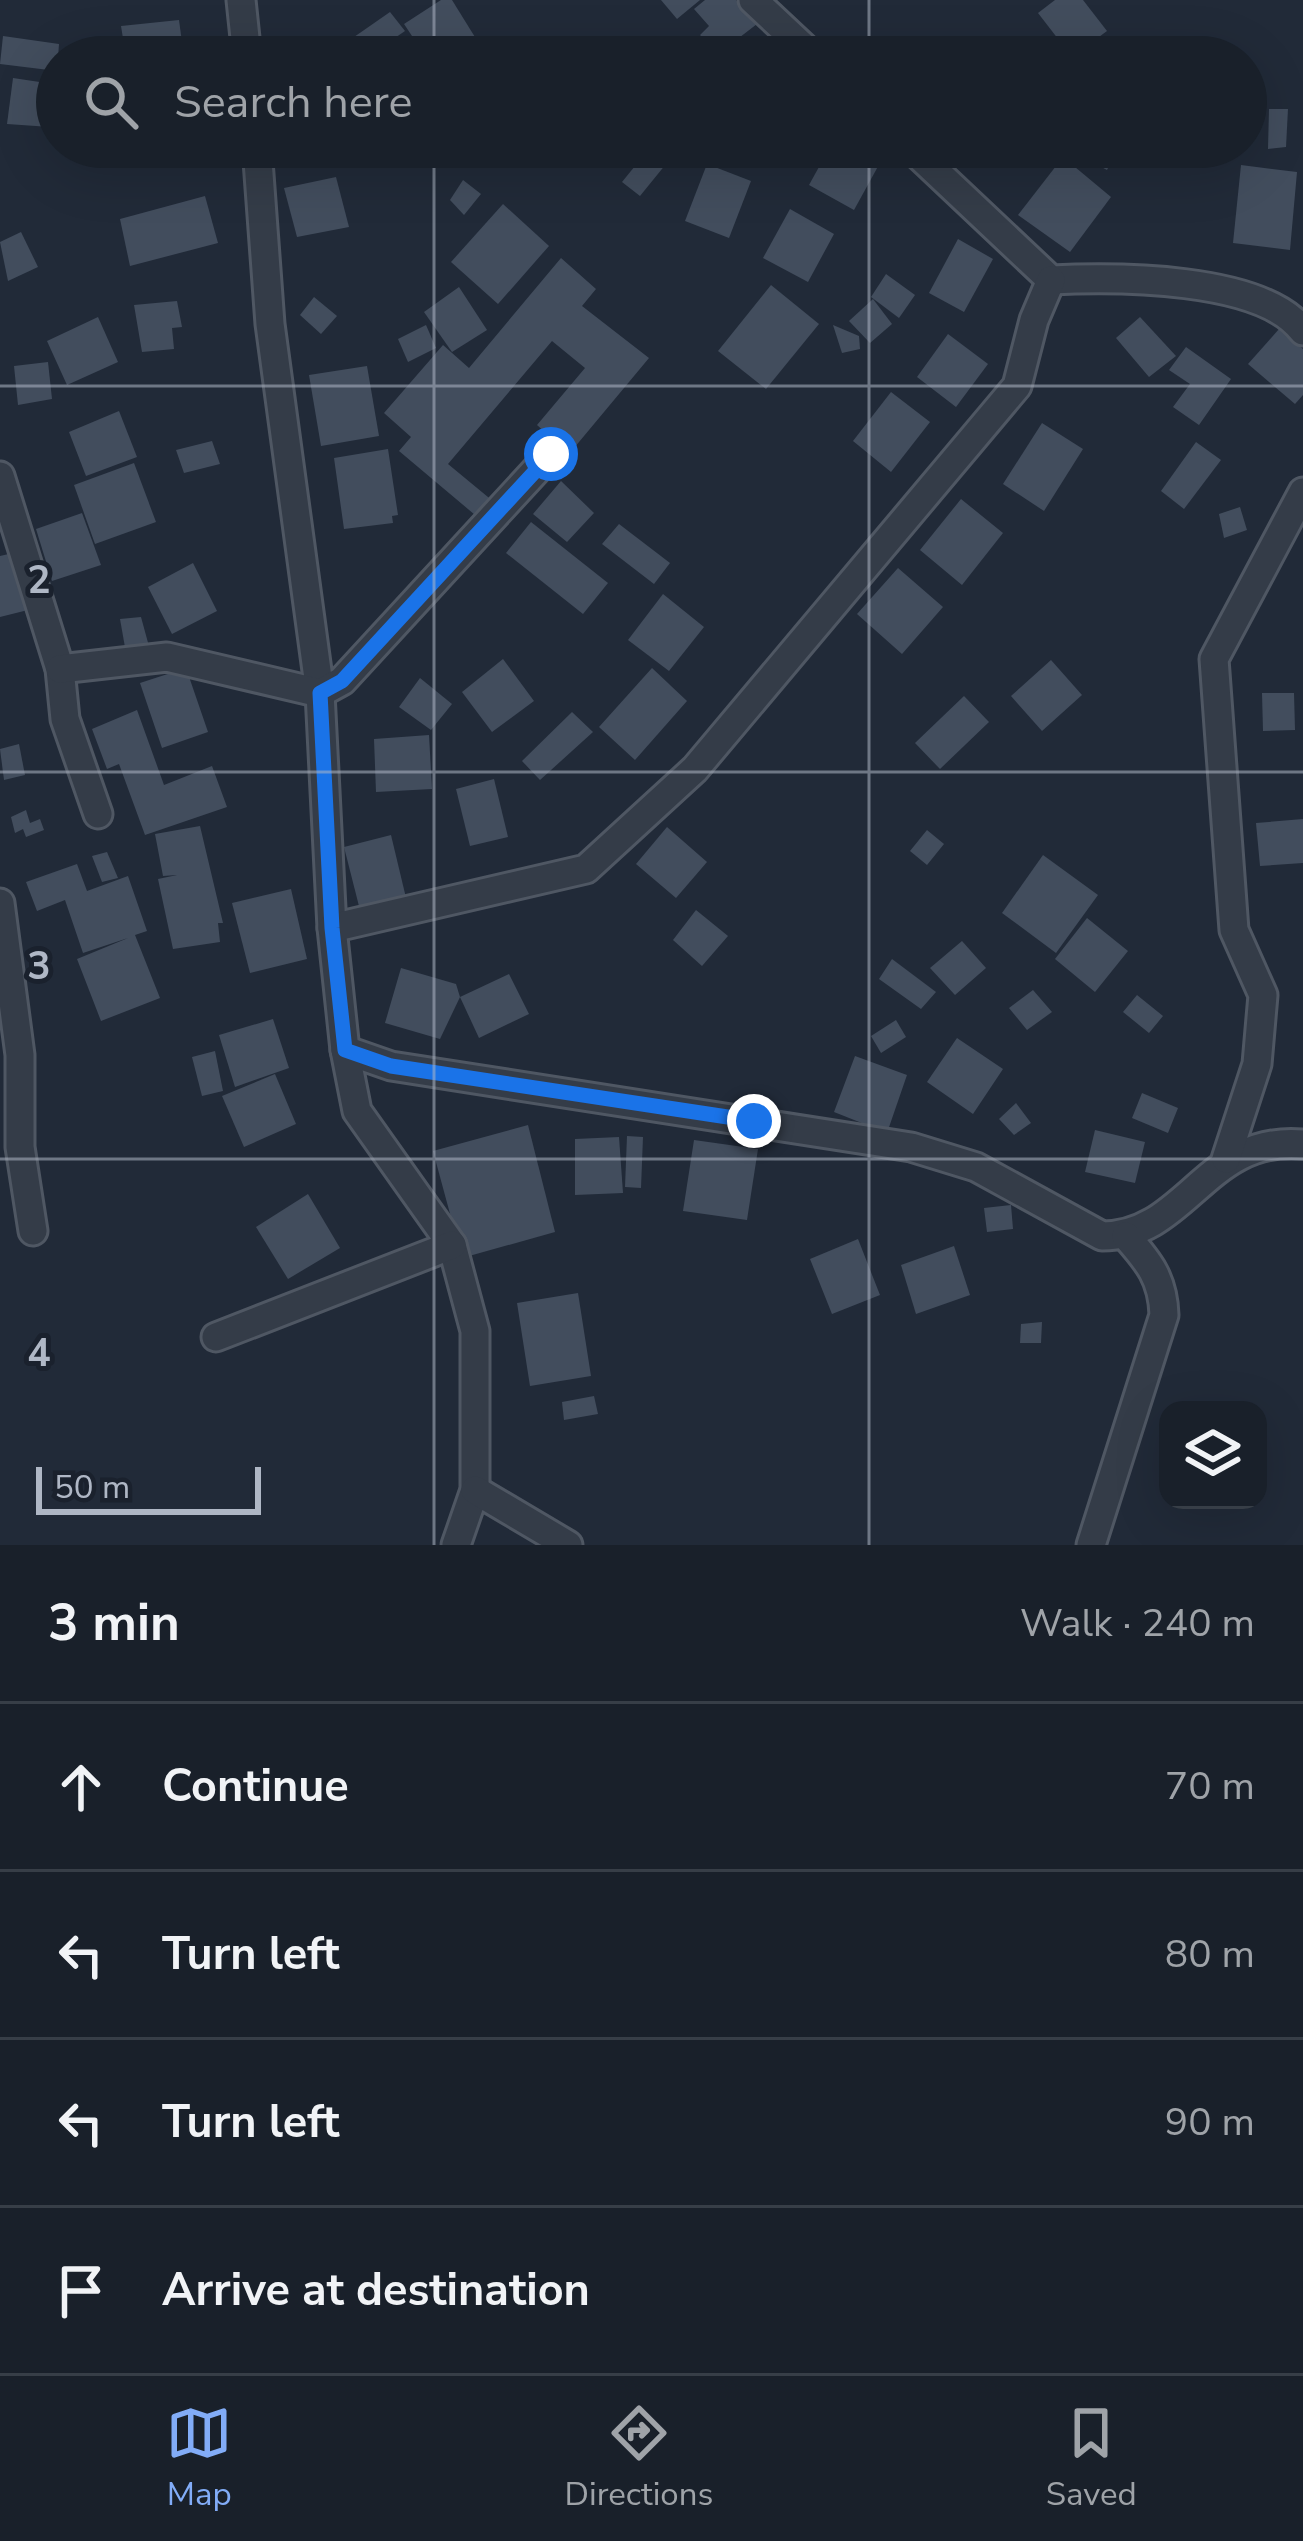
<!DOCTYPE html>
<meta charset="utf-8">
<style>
:root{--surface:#19202a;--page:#222832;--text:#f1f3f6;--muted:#9fa3a8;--line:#373e47;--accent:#82acf7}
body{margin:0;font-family:"Nunito Sans",sans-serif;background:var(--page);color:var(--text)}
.controls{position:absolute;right:36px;bottom:36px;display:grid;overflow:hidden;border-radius:24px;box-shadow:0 12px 48px #0002}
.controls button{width:108px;height:108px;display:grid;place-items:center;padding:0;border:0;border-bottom:3px solid var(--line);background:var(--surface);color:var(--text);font:60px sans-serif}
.scale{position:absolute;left:36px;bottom:30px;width:225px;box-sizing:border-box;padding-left:12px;border:6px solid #afb7c5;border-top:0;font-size:33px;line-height:42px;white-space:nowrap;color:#afb7c5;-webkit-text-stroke:9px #1a212d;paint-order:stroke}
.stop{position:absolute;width:36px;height:36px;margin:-27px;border:9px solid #1a73e8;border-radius:50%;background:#fff}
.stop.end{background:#1a73e8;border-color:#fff;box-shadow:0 3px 12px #0008}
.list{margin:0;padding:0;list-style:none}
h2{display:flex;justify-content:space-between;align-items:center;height:156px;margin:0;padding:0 48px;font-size:51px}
h2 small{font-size:39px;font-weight:400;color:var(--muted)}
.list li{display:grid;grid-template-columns:78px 1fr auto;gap:36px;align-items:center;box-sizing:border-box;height:168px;padding:0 48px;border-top:3px solid var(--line)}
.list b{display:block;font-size:45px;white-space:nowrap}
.list em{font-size:39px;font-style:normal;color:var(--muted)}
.icon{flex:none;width:66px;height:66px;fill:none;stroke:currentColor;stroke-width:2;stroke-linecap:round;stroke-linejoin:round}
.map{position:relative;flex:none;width:1303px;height:1545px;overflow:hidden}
.search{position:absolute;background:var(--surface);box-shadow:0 12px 48px #0002;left:36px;right:36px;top:36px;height:132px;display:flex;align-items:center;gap:30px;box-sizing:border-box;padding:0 42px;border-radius:66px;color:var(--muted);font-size:45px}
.sheet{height:828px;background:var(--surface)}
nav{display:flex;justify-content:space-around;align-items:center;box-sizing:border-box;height:168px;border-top:3px solid var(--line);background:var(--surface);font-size:33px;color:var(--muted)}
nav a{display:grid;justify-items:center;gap:6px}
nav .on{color:var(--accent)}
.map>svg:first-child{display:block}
.building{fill:#424d5d}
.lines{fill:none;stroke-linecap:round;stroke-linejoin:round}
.minor-casing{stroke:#4f5763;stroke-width:33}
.minor{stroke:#343c48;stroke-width:27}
.route{stroke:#1a73e8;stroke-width:15}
.grid{fill:none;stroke:#afb7c5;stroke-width:3;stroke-opacity:0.55}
.grid-label{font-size:39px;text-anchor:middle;font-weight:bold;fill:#afb7c5;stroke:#1a212d;stroke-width:10;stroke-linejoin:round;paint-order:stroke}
</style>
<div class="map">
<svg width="1303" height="1545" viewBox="0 0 1303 1545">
<rect width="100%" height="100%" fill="#212a38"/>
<g class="building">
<polygon points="441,0 452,0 478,42 452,57 426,57 404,24"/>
<polygon points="661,0 700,0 677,19"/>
<polygon points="705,0 736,0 757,24 718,54 700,35 709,26 694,9"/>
<polygon points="1055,0 1083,0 1107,31 1072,57 1038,13"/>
<polygon points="390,12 405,31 367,57 333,57 331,53"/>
<polygon points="179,20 184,57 126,57 121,26"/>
<polygon points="3,36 59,44 57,71 0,64"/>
<polygon points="697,38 715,57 677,57"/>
<polygon points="411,39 423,57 383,57"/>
<polygon points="13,78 53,84 50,127 7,124"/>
<polygon points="1269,109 1288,109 1286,147 1268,149"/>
<polygon points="145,147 196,147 196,163 146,165"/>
<polygon points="830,147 855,147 881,161 854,210 809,185"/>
<polygon points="1078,147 1119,147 1107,170 1075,153"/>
<polygon points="648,150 666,164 640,196 622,182"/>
<polygon points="1063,157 1111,197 1070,252 1018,215"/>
<polygon points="707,164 751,181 729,238 685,221"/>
<polygon points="1241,165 1297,172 1290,250 1233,243"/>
<polygon points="336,177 349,227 297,237 284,188"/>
<polygon points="463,180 481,194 464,215 450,200"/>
<polygon points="205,196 218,243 130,266 120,219"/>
<polygon points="503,204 549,246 498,304 451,262"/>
<polygon points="790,209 834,234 808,282 763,258"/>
<polygon points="21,232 38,267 8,281 0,242"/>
<polygon points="958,239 993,259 964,312 929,293"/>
<polygon points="561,258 596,289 582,306 649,358 569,454 537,425 585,368 552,341 448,464 494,502 481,520 399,451 411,437 384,413 443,345 469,368"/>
<polygon points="886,274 915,295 899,318 871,297"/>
<polygon points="771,285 819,324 766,389 718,351"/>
<polygon points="459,287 487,330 452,352 424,312"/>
<polygon points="314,297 337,316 321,334 300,315"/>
<polygon points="873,299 892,324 870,343 849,321"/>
<polygon points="177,301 182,327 172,328 174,349 142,352 134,305"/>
<polygon points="98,317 118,362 67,385 47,341"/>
<polygon points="1140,317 1176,356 1149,377 1116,338"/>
<polygon points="426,325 436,348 408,362 398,339"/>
<polygon points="833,325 859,336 860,349 842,353"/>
<polygon points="1279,329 1303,349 1303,395 1295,404 1248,364"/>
<polygon points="948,334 988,364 956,407 917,377"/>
<polygon points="1186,347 1231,379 1199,425 1173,407 1190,384 1169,370"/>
<polygon points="48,362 52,399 18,405 14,366"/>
<polygon points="367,366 379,436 321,446 309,375"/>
<polygon points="891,392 930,422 891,472 853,441"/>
<polygon points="119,411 137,457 86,476 69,432"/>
<polygon points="1042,423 1083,449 1044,511 1003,484"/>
<polygon points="212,441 220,464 184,473 176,450"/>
<polygon points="1196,442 1221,460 1184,509 1161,491"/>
<polygon points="388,449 398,515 392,516 393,523 344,529 334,458"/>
<polygon points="134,463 156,522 95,544 74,485"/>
<polygon points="561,481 594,513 567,542 533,514"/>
<polygon points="961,499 1003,533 962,585 920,550"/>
<polygon points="1240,507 1247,530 1224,538 1219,514"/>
<polygon points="82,513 101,565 52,581 36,529"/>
<polygon points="531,522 608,583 583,614 506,553"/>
<polygon points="619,524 670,563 654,584 602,544"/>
<polygon points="17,552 32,609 0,617 0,556"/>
<polygon points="193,563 217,611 172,634 148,587"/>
<polygon points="898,568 943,607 902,654 857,614"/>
<polygon points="663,594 704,627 669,671 628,640"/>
<polygon points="141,617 150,650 126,653 120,619"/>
<polygon points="503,659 534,701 492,732 462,692"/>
<polygon points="1051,660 1082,695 1042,731 1011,696"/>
<polygon points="186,668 208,732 162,748 140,683"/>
<polygon points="652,668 687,701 635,760 599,727"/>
<polygon points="420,678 452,704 431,730 399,707"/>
<polygon points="1262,693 1294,693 1295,730 1263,731"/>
<polygon points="964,696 989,722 940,769 915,743"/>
<polygon points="137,710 164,785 212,766 227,807 145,835 119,764 107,769 92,729"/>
<polygon points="572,712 593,732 540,780 522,761"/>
<polygon points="429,735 432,789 376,792 374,739"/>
<polygon points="19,744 25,775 4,780 0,749"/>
<polygon points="494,779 508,837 470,846 456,789"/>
<polygon points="26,810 30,823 40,819 44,830 26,837 23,829 15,833 11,817"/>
<polygon points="1303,819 1303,863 1260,866 1256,823"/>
<polygon points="200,826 223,923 218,923 220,942 173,949 158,879 177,875 163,876 155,834"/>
<polygon points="667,827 707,862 676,898 636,864"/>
<polygon points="927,830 944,844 927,865 910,851"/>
<polygon points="391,835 407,902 361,914 344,847"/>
<polygon points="107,852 118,878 102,882 92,856"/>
<polygon points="1043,855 1098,895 1056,953 1002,913"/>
<polygon points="77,864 87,891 128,876 147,931 135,935 160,998 101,1021 77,959 128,938 83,953 65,900 37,911 26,882"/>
<polygon points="291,889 307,959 250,973 232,903"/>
<polygon points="696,910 728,936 702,966 673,940"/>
<polygon points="1087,918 1128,951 1095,992 1055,959"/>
<polygon points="962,941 986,968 955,995 930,968"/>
<polygon points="892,959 936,992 921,1009 879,979"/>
<polygon points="401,968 456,984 460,997 440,1039 385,1023"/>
<polygon points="509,974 529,1014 479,1038 460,997"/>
<polygon points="1033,990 1052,1012 1027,1030 1009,1008"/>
<polygon points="1137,995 1163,1016 1149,1033 1123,1012"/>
<polygon points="273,1019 289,1068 235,1087 219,1035"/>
<polygon points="896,1020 906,1037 881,1053 871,1036"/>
<polygon points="957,1038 1003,1069 973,1114 927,1082"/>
<polygon points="215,1051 223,1091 202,1096 192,1057"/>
<polygon points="855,1056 907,1075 887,1133 834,1112"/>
<polygon points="275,1074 296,1124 244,1147 222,1096"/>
<polygon points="1142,1093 1178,1108 1168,1133 1132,1118"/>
<polygon points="1016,1103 1031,1123 1014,1135 999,1119"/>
<polygon points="528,1125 555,1232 462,1258 433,1151"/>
<polygon points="1095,1130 1145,1142 1135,1183 1085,1172"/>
<polygon points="627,1136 643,1137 641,1188 625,1187"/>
<polygon points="619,1137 623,1193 575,1195 575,1139"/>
<polygon points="694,1140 758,1149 747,1220 683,1211"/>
<polygon points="308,1194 340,1248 288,1279 256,1227"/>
<polygon points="1011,1205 1013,1229 987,1232 984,1208"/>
<polygon points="858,1239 880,1295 832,1314 810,1259"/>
<polygon points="954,1246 970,1295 916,1314 901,1265"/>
<polygon points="578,1293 591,1376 530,1386 517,1303"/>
<polygon points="1042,1322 1041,1343 1020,1343 1021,1324"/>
<polygon points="594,1396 598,1414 564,1420 562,1402"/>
</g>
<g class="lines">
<g class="minor-casing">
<g id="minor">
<polyline points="241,0 247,57"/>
<polyline points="753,0 814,57"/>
<path d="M257,147L270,324L320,693L332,928L345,1050L391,1066L911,1147L976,1167L1102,1236C1187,1236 1205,1135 1303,1144"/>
<path d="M910,147L1051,280C1115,277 1262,276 1303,331"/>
<polyline points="0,476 60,669 65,719 98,814"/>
<polyline points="60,669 167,657 320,693 342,681 551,454"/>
<polyline points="0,903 20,1055 20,1147 33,1231"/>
<polyline points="332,928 586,869 695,769 1017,386 1034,320 1051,280"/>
<polyline points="345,1050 357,1111 452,1245 475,1331 475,1490 456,1545"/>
<polyline points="1226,1159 1257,1064 1263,995 1234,930 1214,659 1303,492"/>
<polyline points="216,1337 452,1245"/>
<polyline points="475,1490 568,1545"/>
<path d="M1091,1545L1164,1315C1163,1279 1149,1262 1126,1236"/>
</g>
</g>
<use href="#minor" class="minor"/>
</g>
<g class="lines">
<polyline class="route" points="551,454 342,681 320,693 332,928 345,1050 391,1066 754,1121"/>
</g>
<path class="grid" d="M434,0V57M869,0V57M434,147V1545M869,147V1545M0,386H1303M0,772H1303M0,1159H1303"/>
<g class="grid-label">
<text x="39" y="593">2</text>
<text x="39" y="979">3</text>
<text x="39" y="1366">4</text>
</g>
</svg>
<div class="controls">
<button><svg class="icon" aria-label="layers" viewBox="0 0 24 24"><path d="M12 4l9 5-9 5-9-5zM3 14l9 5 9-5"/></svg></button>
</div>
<div class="scale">50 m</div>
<div class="stop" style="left:551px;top:454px"></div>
<div class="stop end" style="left:754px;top:1121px"></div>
<div class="search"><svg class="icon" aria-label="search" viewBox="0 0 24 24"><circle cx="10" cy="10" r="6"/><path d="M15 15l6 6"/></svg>Search here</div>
</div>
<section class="sheet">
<h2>3 min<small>Walk · 240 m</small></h2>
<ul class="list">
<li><svg class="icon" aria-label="ahead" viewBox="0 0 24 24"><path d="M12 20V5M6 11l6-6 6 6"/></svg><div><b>Continue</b></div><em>70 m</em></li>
<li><svg class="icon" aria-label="left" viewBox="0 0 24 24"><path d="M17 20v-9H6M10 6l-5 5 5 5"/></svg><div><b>Turn left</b></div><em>80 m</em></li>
<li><svg class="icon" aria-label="left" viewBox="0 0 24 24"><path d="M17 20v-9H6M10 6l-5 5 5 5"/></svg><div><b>Turn left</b></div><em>90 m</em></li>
<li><svg class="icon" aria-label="arrive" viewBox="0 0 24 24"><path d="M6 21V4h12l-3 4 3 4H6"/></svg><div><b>Arrive at destination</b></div></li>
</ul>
</section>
<nav>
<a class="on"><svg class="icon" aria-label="map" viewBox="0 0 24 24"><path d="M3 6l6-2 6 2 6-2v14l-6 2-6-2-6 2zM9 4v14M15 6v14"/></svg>Map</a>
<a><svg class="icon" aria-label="directions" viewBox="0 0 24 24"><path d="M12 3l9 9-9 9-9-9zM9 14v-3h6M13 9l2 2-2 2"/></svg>Directions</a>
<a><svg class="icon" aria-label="saved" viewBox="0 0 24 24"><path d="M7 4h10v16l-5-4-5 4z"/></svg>Saved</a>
</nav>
